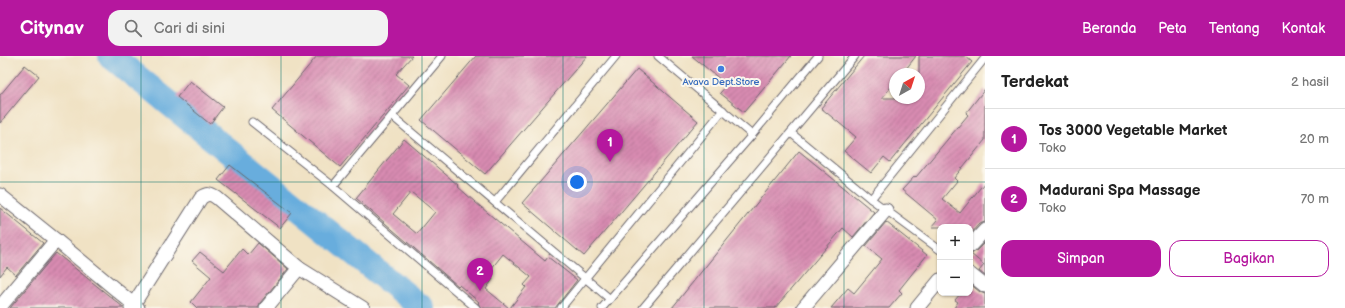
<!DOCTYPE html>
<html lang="id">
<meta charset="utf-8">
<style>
:root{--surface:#fff;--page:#f2f2f2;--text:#222;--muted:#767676;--line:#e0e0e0;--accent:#b5179e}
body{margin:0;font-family:"Balsamiq Sans",sans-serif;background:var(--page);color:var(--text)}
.controls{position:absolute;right:12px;bottom:12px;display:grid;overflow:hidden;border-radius:8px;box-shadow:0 1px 3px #0004}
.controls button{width:36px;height:36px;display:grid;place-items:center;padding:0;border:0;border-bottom:1px solid var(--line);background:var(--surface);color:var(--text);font:20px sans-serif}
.compass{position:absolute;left:889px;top:12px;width:36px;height:36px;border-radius:50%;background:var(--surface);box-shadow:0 1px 3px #0004;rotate:39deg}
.you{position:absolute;left:577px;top:126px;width:14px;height:14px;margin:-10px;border:3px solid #fff;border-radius:50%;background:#1a73e8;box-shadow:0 0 0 6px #1a73e833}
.badge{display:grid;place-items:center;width:26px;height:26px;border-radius:50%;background:var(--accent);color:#fff;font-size:13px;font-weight:700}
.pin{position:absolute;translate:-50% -33px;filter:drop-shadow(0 1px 2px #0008)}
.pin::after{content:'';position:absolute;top:21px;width:14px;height:12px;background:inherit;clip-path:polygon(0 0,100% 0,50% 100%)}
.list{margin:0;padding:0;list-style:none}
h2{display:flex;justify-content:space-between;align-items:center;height:52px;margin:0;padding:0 16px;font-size:17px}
h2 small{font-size:13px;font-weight:400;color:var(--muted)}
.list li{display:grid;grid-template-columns:26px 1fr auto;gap:12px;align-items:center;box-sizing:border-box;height:60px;padding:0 16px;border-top:1px solid var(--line)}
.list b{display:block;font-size:15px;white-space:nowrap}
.list p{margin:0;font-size:13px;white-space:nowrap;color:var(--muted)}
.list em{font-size:13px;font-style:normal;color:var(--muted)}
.actions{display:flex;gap:8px;padding:12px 16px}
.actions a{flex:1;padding:9px 0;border:1px solid var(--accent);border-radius:12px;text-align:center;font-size:14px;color:var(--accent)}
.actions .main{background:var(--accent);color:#fff}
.icon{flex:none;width:22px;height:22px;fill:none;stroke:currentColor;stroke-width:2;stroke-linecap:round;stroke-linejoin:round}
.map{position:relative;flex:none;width:985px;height:252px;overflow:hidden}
header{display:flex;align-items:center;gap:24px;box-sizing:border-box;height:56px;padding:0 20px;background:var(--accent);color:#fff}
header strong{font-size:19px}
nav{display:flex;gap:22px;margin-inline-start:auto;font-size:14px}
.search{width:280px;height:36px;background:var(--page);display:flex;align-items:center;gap:10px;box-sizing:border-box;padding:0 14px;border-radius:12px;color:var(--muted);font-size:15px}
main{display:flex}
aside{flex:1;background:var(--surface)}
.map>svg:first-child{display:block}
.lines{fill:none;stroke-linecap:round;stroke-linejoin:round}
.river{stroke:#67addd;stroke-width:26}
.building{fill:url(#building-hatch);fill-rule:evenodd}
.service-casing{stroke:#6a656b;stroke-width:9}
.minor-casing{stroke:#6a656b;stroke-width:15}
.service{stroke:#fff;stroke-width:7}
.minor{stroke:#fff;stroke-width:13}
.grid{fill:none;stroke:#0f766e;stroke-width:1;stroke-opacity:0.55}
.shop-dot{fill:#3f7fe0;stroke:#fbf7ec;stroke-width:1.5}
.labels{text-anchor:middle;stroke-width:4;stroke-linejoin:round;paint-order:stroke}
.shop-label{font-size:10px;fill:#366cbe;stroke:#fbf7ec}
</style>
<header>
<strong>Citynav</strong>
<div class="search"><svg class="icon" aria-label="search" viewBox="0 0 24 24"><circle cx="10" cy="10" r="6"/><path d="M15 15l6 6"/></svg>Cari di sini</div>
<nav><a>Beranda</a><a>Peta</a><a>Tentang</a><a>Kontak</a></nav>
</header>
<main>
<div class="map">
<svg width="985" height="252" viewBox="0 0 985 252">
<defs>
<pattern id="building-hatch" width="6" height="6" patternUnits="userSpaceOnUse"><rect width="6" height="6" fill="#d88bb1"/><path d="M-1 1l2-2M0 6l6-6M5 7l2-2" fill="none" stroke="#af7191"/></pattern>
</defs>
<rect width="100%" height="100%" fill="#fbf7ec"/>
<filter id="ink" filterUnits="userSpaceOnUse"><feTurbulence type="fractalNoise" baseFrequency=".025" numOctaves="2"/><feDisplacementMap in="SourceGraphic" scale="8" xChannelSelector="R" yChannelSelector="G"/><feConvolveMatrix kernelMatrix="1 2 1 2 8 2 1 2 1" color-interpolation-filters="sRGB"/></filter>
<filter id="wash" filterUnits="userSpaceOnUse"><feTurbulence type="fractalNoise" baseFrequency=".012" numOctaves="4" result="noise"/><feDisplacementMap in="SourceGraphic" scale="16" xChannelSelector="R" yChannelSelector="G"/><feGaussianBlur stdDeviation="0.9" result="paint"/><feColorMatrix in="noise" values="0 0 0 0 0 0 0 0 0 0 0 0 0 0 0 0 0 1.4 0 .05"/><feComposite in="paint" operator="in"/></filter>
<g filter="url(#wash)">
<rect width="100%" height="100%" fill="#f0e2c4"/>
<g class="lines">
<polyline class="river" points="111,0 422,252"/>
</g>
<g id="blocks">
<g class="building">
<polygon points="317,0 412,0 396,18 409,29 340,111 272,54"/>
<polygon points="476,0 587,0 485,118 421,64"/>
<polygon points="692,0 791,0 744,56 720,37 727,29"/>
<polygon points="864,0 916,0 902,18 895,18 895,26 882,42 919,42 919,0 965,0 972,6 890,106 884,101 871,117 844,95 856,81 821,52"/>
<polygon points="25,9 39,20 0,67 0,39"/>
<polygon points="637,13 698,65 584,200 522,147"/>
<polygon points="190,25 223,51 210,68 177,41"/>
<polygon points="985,33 985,84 954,122 957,125 942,143 960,157 985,126 985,166 979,168 970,178 970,171 932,171 938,164 902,134 915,120 916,121 968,59 966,57"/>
<path d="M404,83L458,129L457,130L475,146L545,205L548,201L577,224L555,252H510L526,231L524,229L531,221L503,198L487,218L493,223L486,233L509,252H481L478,247L479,246L459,229L458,230L356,142ZM411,136L435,156L417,178L393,158Z"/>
<polygon points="799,95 874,156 853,181 843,172 775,252 672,252"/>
<polygon points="230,109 292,157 280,172 218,124"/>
<polygon points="0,152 43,187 16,219 7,211 0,220"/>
<polygon points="886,166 927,199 899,234 902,237 889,252 831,252 848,232 854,237 882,203 866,190"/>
<polygon points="985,186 985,220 979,215 984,209 971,198 976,195"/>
<polygon points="258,187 288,213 260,247 258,252 197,252 191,246 211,221 192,205 200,196 224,215 242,193 248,199"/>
<polygon points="56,197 123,251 123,252 10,252"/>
<polygon points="970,228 980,236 985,238 985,252 954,252 958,246 955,244 961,237 970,237"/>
</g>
</g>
</g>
<g filter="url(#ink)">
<use href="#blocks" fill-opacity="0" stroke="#6a656b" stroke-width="1"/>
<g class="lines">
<g class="service-casing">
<g id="service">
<polyline points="658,0 752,79"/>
<polyline points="392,60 610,243"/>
<polyline points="252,66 333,130 476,252"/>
<polyline points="791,77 871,143 940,194"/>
<polyline points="333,130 442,0"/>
<polyline points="871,143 985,2"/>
<polyline points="495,146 616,0"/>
<polyline points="561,252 723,54"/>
<polyline points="602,252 752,79 818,0"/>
<polyline points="643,252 855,0"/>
</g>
</g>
<g class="minor-casing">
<g id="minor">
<polyline points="0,139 56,184 138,252"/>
<polyline points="970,190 985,174"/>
<polyline points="970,218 985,230"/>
<polyline points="0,251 56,184"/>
<path d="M131,252L201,142C208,137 211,138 217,142L299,212L363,252"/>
<polyline points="266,252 299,212"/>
<polyline points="803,252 886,154"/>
<polyline points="917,252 940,224"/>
</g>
</g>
<use href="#service" class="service"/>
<use href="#minor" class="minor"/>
</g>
</g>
<path class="grid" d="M141,0V252M281,0V252M422,0V252M563,0V252M704,0V252M844,0V252M0,126H985"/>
<circle class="shop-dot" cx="721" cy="13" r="4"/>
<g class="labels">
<g class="shop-label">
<text x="721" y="29">Avava Dept.Store</text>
</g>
</g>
</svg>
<div class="controls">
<button>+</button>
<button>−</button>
</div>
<svg class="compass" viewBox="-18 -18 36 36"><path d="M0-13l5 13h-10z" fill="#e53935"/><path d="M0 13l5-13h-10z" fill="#767676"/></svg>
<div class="you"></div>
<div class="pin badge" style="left:610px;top:106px">1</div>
<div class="pin badge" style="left:480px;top:235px">2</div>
</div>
<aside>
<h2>Terdekat<small>2 hasil</small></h2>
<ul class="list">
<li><span class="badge">1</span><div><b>Tos 3000 Vegetable Market</b><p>Toko</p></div><em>20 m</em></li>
<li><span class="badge">2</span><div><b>Madurani Spa Massage</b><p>Toko</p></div><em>70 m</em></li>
</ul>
<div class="actions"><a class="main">Simpan</a><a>Bagikan</a></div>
</aside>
</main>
